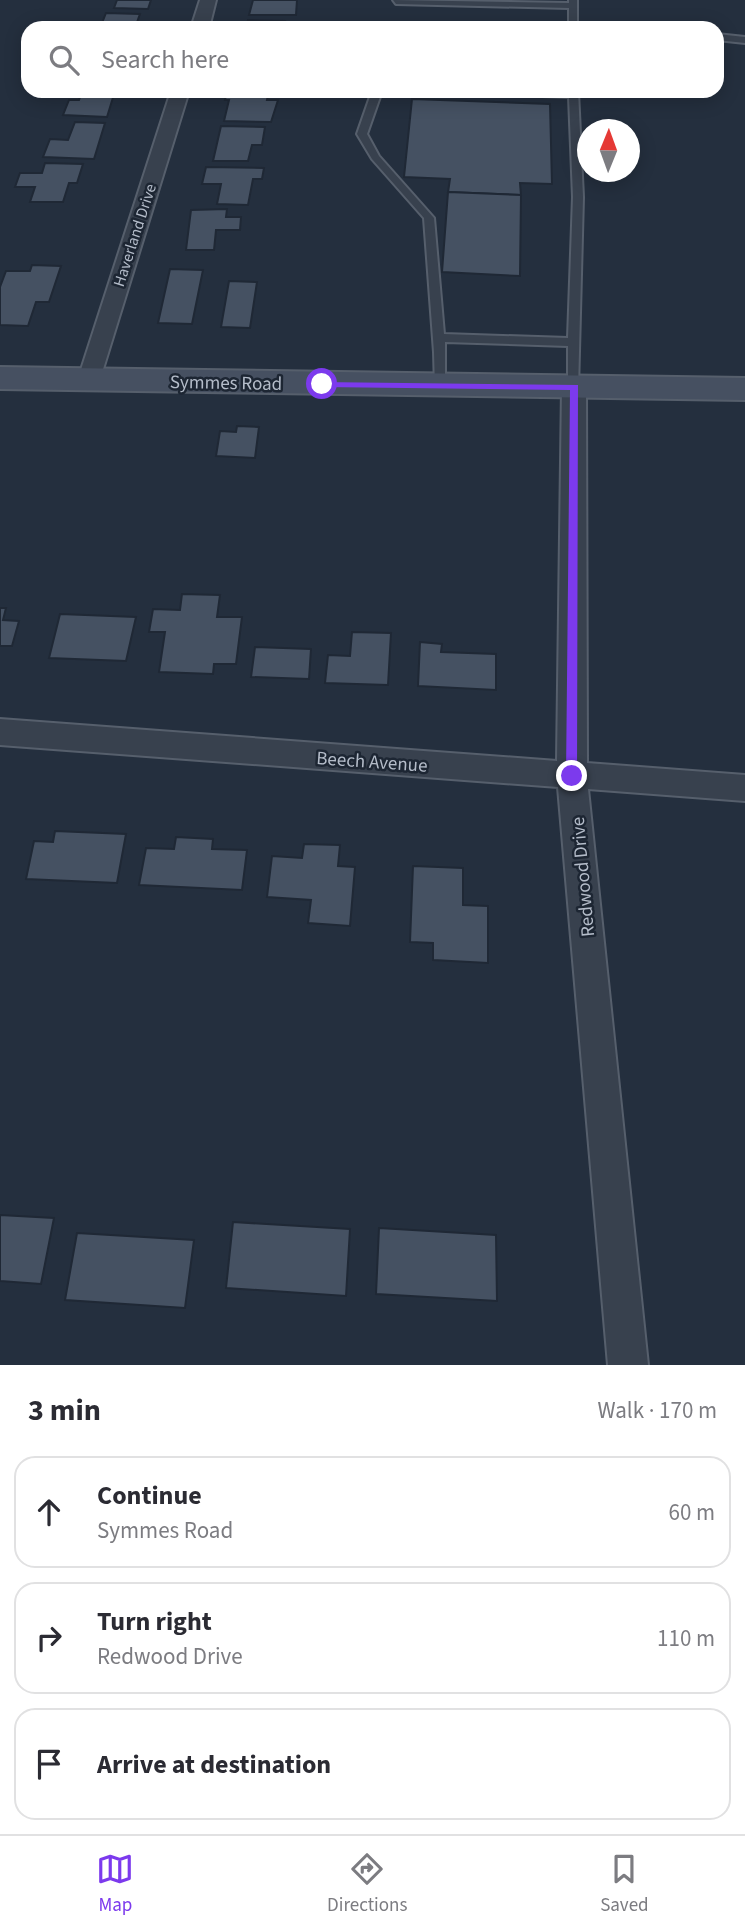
<!DOCTYPE html>
<meta charset="utf-8">
<style>
:root{--surface:#fff;--page:#f7f7f7;--text:#2b2b33;--muted:#7c7c81;--line:#e1e1e2;--accent:#7c3aed}
body{margin:0;font-family:"Source Sans 3",sans-serif;background:var(--page);color:var(--text)}
.compass{position:absolute;left:577px;top:119px;width:63px;height:63px;border-radius:50%;background:var(--surface);box-shadow:0 4px 18px #0003;rotate:1deg}
.stop{position:absolute;width:21px;height:21px;margin:-16px;border:5px solid #7c3aed;border-radius:50%;background:#fff}
.stop.end{background:#7c3aed;border-color:#fff;box-shadow:0 2px 7px #0008}
.list{margin:0;padding:0;list-style:none}
h2{display:flex;justify-content:space-between;align-items:center;height:91px;margin:0;padding:0 28px;font-size:30px}
h2 small{font-size:23px;font-weight:400;color:var(--muted)}
.list li{display:grid;grid-template-columns:46px 1fr auto;gap:21px;align-items:center;box-sizing:border-box;height:112px;margin:0 14px 14px;padding:0 14px;border:2px solid var(--line);border-radius:21px}
.list b{display:block;font-size:26px;white-space:nowrap}
.list p{margin:0;font-size:23px;white-space:nowrap;color:var(--muted)}
.list em{font-size:23px;font-style:normal;color:var(--muted)}
.icon{flex:none;width:38px;height:38px;fill:none;stroke:currentColor;stroke-width:2;stroke-linecap:round;stroke-linejoin:round}
.map{position:relative;flex:none;width:745px;height:1365px;overflow:hidden}
.search{position:absolute;background:var(--surface);box-shadow:0 4px 18px #0003;left:21px;right:21px;top:21px;height:77px;display:flex;align-items:center;gap:18px;box-sizing:border-box;padding:0 24px;border-radius:21px;color:var(--muted);font-size:26px}
.sheet{height:469px;background:var(--surface)}
nav{display:flex;justify-content:space-around;align-items:center;box-sizing:border-box;height:98px;border-top:2px solid var(--line);background:var(--surface);font-size:19px;color:var(--muted)}
nav a{display:grid;justify-items:center;gap:4px}
nav .on{color:var(--accent)}
.map>svg:first-child{display:block}
.building{fill:#455162;stroke:#1f2835;stroke-width:2}
.lines{fill:none;stroke-linecap:round;stroke-linejoin:round}
.lane-casing{stroke:#565f6c;stroke-width:4}
.street-casing{stroke:#565f6c;stroke-width:4}
.secondary-casing{stroke:#565f6c;stroke-width:4}
.lane{fill:#38414e;fill-rule:evenodd}
.street{fill:#38414e;fill-rule:evenodd}
.secondary{fill:#465061;fill-rule:evenodd}
.route{fill:#7c3aed}
.labels{text-anchor:middle;stroke-width:5;stroke-linejoin:round;paint-order:stroke}
.far-street-label{font-size:16px;fill:#b4bcc9;stroke:#1d2633}
.street-label{font-size:19px;fill:#b4bcc9;stroke:#1d2633}
</style>
<div class="map">
<svg width="745" height="1365" viewBox="0 0 745 1365">
<rect width="100%" height="100%" fill="#242f3e"/>
<g class="building">
<polygon points="117,0 151,0 148,9 114,8"/>
<polygon points="253,0 297,0 296,15 249,15"/>
<polygon points="106,13 140,14 136,25 143,25 142,28 100,28"/>
<polygon points="248,20 285,21 284,28 246,28"/>
<polygon points="82,91 115,91 107,117 63,115 69,100 79,100"/>
<polygon points="227,91 269,91 267,100 278,100 271,122 224,121 229,100 225,100"/>
<polygon points="412,99 550,104 552,184 520,183 521,195 448,192 450,179 404,177"/>
<polygon points="75,122 105,123 94,159 43,157 50,139 68,140"/>
<polygon points="221,126 265,127 262,145 252,145 248,161 213,161"/>
<polygon points="45,163 83,164 77,183 69,183 63,202 30,202 35,187 15,187 20,173 42,173"/>
<polygon points="206,167 264,168 262,179 253,179 248,205 217,204 221,184 202,184"/>
<polygon points="448,192 521,195 520,276 442,272"/>
<polygon points="227,209 226,217 241,217 240,230 216,230 214,250 186,250 191,210"/>
<polygon points="32,265 61,266 49,302 36,302 28,326 0,325 0,287 6,271 30,271"/>
<polygon points="170,269 203,270 192,324 158,323"/>
<polygon points="229,281 257,282 250,328 221,327"/>
<polygon points="237,426 259,427 255,458 216,456 220,431 236,432"/>
<polygon points="182,594 220,595 217,617 242,617 236,664 214,664 213,674 159,672 165,632 149,632 153,609 180,610"/>
<polygon points="0,608 6,608 3,620 19,621 12,646 0,646"/>
<polygon points="60,614 136,617 126,661 49,658"/>
<polygon points="352,632 391,633 388,685 325,683 328,655 350,656"/>
<polygon points="420,642 442,644 441,652 496,654 496,690 418,686"/>
<polygon points="255,647 311,649 309,679 251,677"/>
<polygon points="55,831 126,834 117,883 26,879 34,841 53,842"/>
<polygon points="176,837 213,839 212,849 247,850 242,890 139,885 146,848 174,849"/>
<polygon points="304,844 340,845 338,866 355,867 350,926 308,923 311,900 267,897 272,856 302,858"/>
<polygon points="413,866 463,868 463,905 488,906 488,963 433,960 433,943 410,942"/>
<polygon points="0,1215 54,1218 41,1284 0,1281"/>
<polygon points="233,1222 350,1229 346,1296 226,1288"/>
<polygon points="379,1228 496,1235 497,1301 376,1294"/>
<polygon points="77,1233 194,1240 185,1308 65,1300"/>
</g>
<g class="lines">
<g class="lane-casing">
<g id="lane">
<polygon points="393,0 569,3 569,0 577,0 577,28 569,28 569,8 396,4"/>
<polygon points="392,23 425,25 429,28 389,28 388,26"/>
<polygon points="584,23 622,25 626,28 581,28 581,24"/>
<polygon points="717,34 745,37 745,43 717,40"/>
<polygon points="372,91 382,91 367,134 379,156 434,218 444,334 568,338 573,197 569,97 491,94 486,91 578,91 583,197 578,390 574,391 568,387 568,346 445,342 445,385 439,389 435,388 434,352 424,218 372,159 357,134"/>
</g>
</g>
<g class="street-casing">
<g id="street">
<polygon points="200,0 216,0 209,28 191,28"/>
<polygon points="171,91 189,91 100,379 97,385 89,387 81,385 78,379"/>
<polygon points="574,379 582,381 586,387 587,763 745,775 745,801 588,789 648,1365 608,1365 558,787 0,745 0,719 557,761 562,387 566,381"/>
</g>
</g>
<g class="secondary-casing">
<polygon id="secondary" points="0,367 745,378 745,400 0,389"/>
</g>
<use href="#lane" class="lane"/>
<use href="#street" class="street"/>
<use href="#secondary" class="secondary"/>
</g>
<polygon class="route" points="319,382 578,385 577,780 568,780 566,776 570,390 322,387 317,384"/>
<g class="labels">
<g class="far-street-label">
<text transform="translate(134 235) rotate(-72)" y="6">Haverland Drive</text>
</g>
<g class="street-label">
<text transform="translate(226 382) rotate(1)" y="7">Symmes Road</text>
<text transform="translate(372 761) rotate(4)" y="7">Beech Avenue</text>
<text transform="translate(582 877) rotate(-95)" y="7">Redwood Drive</text>
</g>
</g>
</svg>
<svg class="compass" viewBox="-18 -18 36 36"><path d="M0-13l5 13h-10z" fill="#e53935"/><path d="M0 13l5-13h-10z" fill="#7c7c81"/></svg>
<div class="stop" style="left:322px;top:384px"></div>
<div class="stop end" style="left:572px;top:776px"></div>
<div class="search"><svg class="icon" aria-label="search" viewBox="0 0 24 24"><circle cx="10" cy="10" r="6"/><path d="M15 15l6 6"/></svg>Search here</div>
</div>
<section class="sheet">
<h2>3 min<small>Walk · 170 m</small></h2>
<ul class="list">
<li><svg class="icon" aria-label="ahead" viewBox="0 0 24 24"><path d="M12 20V5M6 11l6-6 6 6"/></svg><div><b>Continue</b><p>Symmes Road</p></div><em>60 m</em></li>
<li><svg class="icon" aria-label="right" viewBox="0 0 24 24"><path d="M7 20v-9h11M14 6l5 5-5 5"/></svg><div><b>Turn right</b><p>Redwood Drive</p></div><em>110 m</em></li>
<li><svg class="icon" aria-label="arrive" viewBox="0 0 24 24"><path d="M6 21V4h12l-3 4 3 4H6"/></svg><div><b>Arrive at destination</b></div></li>
</ul>
</section>
<nav>
<a class="on"><svg class="icon" aria-label="map" viewBox="0 0 24 24"><path d="M3 6l6-2 6 2 6-2v14l-6 2-6-2-6 2zM9 4v14M15 6v14"/></svg>Map</a>
<a><svg class="icon" aria-label="directions" viewBox="0 0 24 24"><path d="M12 3l9 9-9 9-9-9zM9 14v-3h6M13 9l2 2-2 2"/></svg>Directions</a>
<a><svg class="icon" aria-label="saved" viewBox="0 0 24 24"><path d="M7 4h10v16l-5-4-5 4z"/></svg>Saved</a>
</nav>
